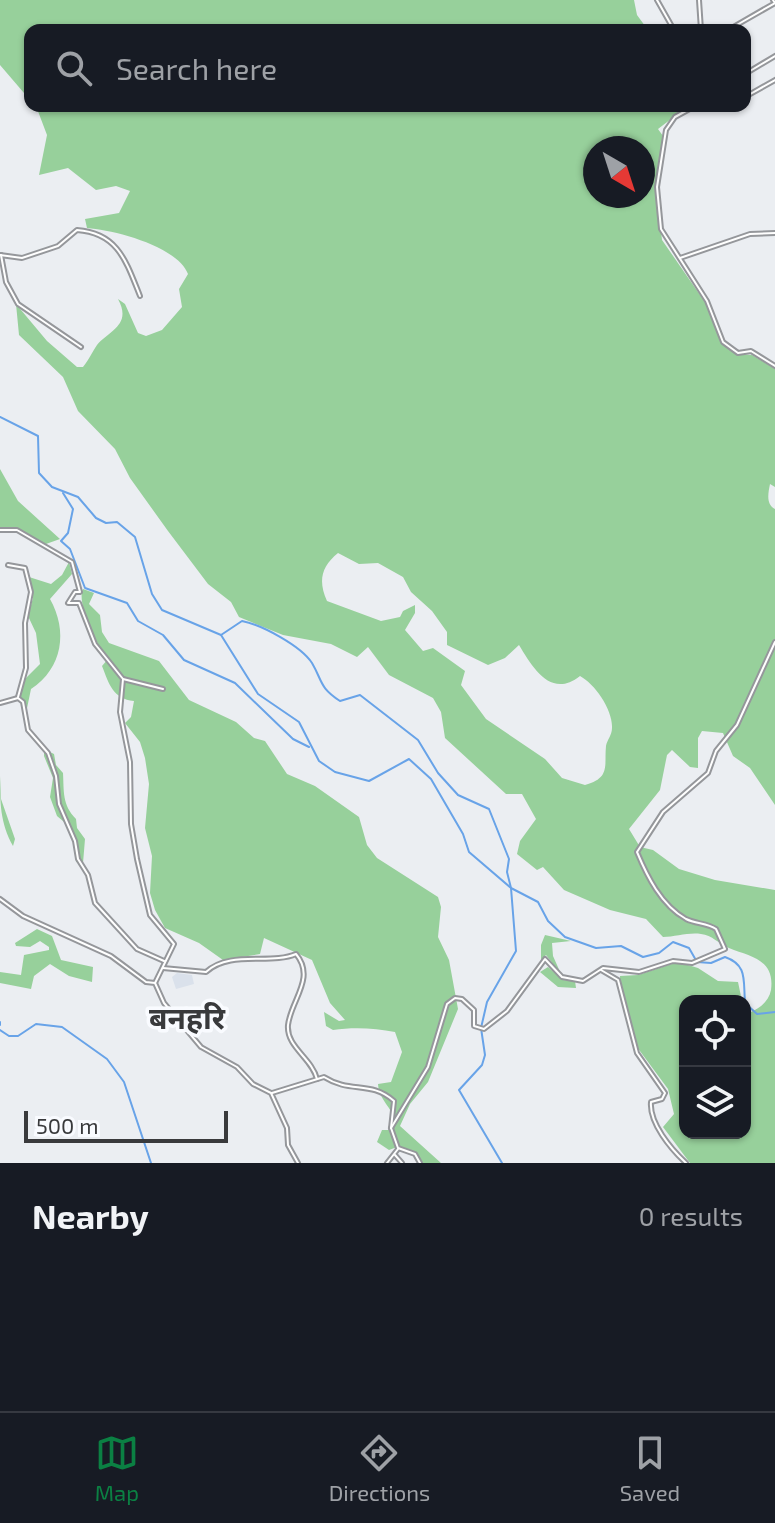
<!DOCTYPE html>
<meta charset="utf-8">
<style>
:root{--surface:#171b24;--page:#242831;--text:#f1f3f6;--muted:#9ea1a6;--line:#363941;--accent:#0b8043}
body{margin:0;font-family:"Exo 2","Noto Sans Devanagari",sans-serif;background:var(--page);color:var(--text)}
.controls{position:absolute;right:24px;bottom:24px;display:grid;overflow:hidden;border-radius:16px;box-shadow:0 2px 6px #0004}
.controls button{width:72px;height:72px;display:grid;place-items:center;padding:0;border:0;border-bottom:2px solid var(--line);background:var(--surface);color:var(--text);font:40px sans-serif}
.compass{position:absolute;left:583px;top:136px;width:72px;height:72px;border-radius:50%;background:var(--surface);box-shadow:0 2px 6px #0004;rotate:141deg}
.scale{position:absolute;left:24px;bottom:20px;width:204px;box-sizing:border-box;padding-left:8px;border:4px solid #393a3c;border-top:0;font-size:22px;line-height:28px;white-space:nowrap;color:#393a3c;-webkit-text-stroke:6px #f9fbff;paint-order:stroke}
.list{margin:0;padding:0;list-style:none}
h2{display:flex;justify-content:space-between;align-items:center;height:104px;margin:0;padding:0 32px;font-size:34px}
h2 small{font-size:26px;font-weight:400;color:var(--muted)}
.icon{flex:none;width:44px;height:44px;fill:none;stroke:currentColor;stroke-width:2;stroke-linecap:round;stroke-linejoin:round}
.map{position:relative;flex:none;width:775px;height:1163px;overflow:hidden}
.search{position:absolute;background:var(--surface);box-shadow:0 2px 6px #0004;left:24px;right:24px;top:24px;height:88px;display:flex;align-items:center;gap:20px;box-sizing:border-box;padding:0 28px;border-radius:16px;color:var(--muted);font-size:30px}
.sheet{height:248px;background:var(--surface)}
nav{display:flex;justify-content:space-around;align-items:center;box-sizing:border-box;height:112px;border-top:2px solid var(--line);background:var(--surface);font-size:22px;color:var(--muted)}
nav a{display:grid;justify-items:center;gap:4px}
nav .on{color:var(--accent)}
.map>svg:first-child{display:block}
.built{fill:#dae1eb}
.green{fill:#97d09b;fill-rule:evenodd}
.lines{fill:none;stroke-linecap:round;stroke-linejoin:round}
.stream{stroke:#68a3e8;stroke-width:2}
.minor-casing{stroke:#95979b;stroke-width:6}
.minor{stroke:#fff;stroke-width:2}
.labels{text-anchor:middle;stroke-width:7;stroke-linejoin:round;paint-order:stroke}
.quarter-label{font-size:30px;font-weight:bold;fill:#393a3c;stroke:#f9fbff}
</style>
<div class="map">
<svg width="775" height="1163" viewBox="0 0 775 1163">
<rect width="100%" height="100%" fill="#ebeef2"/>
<polygon class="built" points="177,973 192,975 194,984 176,989 172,977"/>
<g class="green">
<polygon points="0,0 634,0 637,15 648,30 30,30 30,100 0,65"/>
<path d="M36,106H688L658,129L663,136L656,186L662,240L707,305L722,343L736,354L752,355L775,369V487L770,484C768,494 766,504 775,509V805L750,768L733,756L723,733L702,731L698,738V768L690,767L672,750L667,755L660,790L629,829L640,847L653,850L679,869L715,880L775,890V1163H690L663,1127L674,1114L668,1089L634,1043L620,980V976L638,975L678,962L698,968L718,981L738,982L742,1001H685V1133H745V1008L751,1012C760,1008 769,1001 771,990C775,959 751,957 729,948C719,944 712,935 701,934C689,932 675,937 663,937L646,919L610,910L564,890L543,867L537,870L517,854L520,841L536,819L522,794H506L445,738L441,712L433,698L389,675L368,647L357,657L331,644L283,635L239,617L231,602L208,584L168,531L130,478L115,449L78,411L63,377L19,335L16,304L47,341L77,367H83C89,360 92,352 97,345C110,330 132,325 118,299L125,304L138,333L146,336L162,330L182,307L179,289L188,274C177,246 114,230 87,228L85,219L119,213L130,191L116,186L96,190L68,168L39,175L47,135ZM595,148H643V196H595ZM338,553L359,564L378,563L403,577L411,592L432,611L447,632V645L488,665L505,658L519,645C533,668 551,699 580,676C595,684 613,710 612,728C612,735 607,740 606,746C604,765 611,778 585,785L562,778L545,759L486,719L461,685L465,671L433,648L423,651L405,630L415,613V605L403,611L400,617L381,621L327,601C318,581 321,567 338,553Z"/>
<polygon points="0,469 18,501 60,539 46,544 17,529 0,529"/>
<path d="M69,562L72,574L50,599C68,631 63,668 31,689L26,713L19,693L22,682L40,664L36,633L28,616L33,598L29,577L51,584L62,575Z"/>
<path d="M83,589L94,593L89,604L100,615L102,632L109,643L159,661L189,700L236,722L254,738L265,741L287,774L315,786L359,817L367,845L377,858L438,897L441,907L438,937L449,960L458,1009L428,1082L410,1104L400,1126L441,1163H420L415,1154L397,1147L389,1150L377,1142L382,1130H390L395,1123C393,1107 379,1101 378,1084L391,1082L402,1052L395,1032C375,1028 353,1027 333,1030L326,1026L324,1012L339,1021L345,1020L330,1003L312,960L264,938L260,954L223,960L199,943L165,928L155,910L150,893L152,856L145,828L149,784L145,758L140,742L125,723L131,717L134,701C113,699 109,684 102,666L108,659C97,647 76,603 83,589Z"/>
<path d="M44,749L54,754L56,765L63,773C64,791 62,805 76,819L77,828L85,839L83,863L76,862L75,838L70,827L57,816L50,797L53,778L44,756Z"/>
<path d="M0,776L1,799L15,839L13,846C0,823 0,802 0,776Z"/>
<polygon points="37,929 52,936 61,960 93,967 92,982 69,976 50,964 34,976 31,989 0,983 0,972 21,975 24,955 49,950 49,947 40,941 30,947 16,946 15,943"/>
<polygon points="545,935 571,941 552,943 553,956 561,974 546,955 541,960 541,945"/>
<polygon points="548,967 563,980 575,981 576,988 558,987 540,972"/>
</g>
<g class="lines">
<g class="stream">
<polyline points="0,417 38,436 39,473 52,487 78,497 96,518 106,523 117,522 135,537 152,594 162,610 221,635 258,694 299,722 319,761 335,772 369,781 409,759 431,779 463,834 469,852 511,888 516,951 487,1002 481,1028 485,1055 482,1065 459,1090 502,1163"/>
<polyline points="63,493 73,509 68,533 61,541 70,549 85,588 127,603 138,621 163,635 184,660 235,683 293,739 309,747"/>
<path d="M221,635L242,621C262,625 301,646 312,663C323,682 319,687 340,701L360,695L418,740L438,773L458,795L489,809L509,859L507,872L511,888L538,902L548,921L565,937L596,948L621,946L643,957L659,953L673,942L689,948L697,962L711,963L725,957C748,965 743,981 745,1001"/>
<polyline points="745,1003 757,1014 775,1012"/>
<polyline points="0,1022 0,1025"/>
<polyline points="0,1030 9,1036 18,1036 36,1024 62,1027 107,1059 124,1082 151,1163"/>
</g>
<g class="minor-casing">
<g id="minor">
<polyline points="657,0 674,30"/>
<polyline points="699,0 701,30"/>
<polyline points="728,30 775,3 773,0"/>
<polyline points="745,74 775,56"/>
<polyline points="745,97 775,80"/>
<polyline points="695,106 675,117 666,130 657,187 661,229 707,301 723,342 738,353 751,351 775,366"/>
<polyline points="704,106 718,109 729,106"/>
<path d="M0,255L22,258L58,246L77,230C118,233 126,261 140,296"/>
<polyline points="1,255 6,282 18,304 81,347"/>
<polyline points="680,258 750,234 775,233"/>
<polyline points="0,530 17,530 72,562 80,592 75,592 68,603 79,603 95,644 123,679 163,689"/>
<polyline points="8,565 25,568 31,592 25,623 26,668 18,697"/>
<polyline points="123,679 120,712 130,762 131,824 137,859 150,915 174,944 155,983"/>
<polyline points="0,703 18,698 23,702 28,730 48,753 56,776 59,804 75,841 78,859 88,875 95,903 137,949 164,961"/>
<polyline points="0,899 23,916 111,956 146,982 155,983 164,1003 201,1047 237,1067 253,1084 271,1093 287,1128 288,1145 298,1163"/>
<path d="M163,968L206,972C230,950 271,965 296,954C316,978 291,1000 288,1025C286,1047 312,1058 317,1079"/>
<path d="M601,970L618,980L637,1053L665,1093L662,1099L651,1102C649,1123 671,1149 686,1163"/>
<path d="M272,1093L324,1077C351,1094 370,1080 394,1101L391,1128L398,1148L415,1154L420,1163"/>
<path d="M391,1128L428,1067L447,1004L455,998L462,999L474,1010V1026L484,1029L507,1011L545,959L562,977L583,981L603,968L639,972L673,961L692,963L725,949L716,929C707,923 696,924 686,919C661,905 647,876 637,852L663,812L708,773L716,751L737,725L775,642"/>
<polyline points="395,1155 402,1163"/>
<polyline points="387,1163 398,1149"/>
</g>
</g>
<use href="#minor" class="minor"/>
</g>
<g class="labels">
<g class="quarter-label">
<text x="187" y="1029">बनहरि</text>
</g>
</g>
</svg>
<div class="controls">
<button><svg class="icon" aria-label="locate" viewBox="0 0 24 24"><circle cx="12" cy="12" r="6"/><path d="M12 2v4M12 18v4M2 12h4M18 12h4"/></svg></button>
<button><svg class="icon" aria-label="layers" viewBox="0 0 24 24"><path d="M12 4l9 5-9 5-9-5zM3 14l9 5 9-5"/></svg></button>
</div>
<svg class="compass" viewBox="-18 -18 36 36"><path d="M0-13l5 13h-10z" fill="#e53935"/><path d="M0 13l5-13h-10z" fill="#9ea1a6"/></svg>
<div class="scale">500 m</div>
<div class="search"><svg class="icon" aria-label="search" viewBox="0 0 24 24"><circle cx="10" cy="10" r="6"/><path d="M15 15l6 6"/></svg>Search here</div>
</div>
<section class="sheet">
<h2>Nearby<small>0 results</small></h2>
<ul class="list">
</ul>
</section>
<nav>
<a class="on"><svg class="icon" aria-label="map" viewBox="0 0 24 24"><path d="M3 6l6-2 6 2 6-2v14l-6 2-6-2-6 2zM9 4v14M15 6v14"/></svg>Map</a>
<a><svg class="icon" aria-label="directions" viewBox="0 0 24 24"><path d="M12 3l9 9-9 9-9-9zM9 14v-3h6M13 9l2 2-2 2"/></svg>Directions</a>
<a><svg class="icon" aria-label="saved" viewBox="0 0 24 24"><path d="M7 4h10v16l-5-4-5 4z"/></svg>Saved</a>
</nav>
